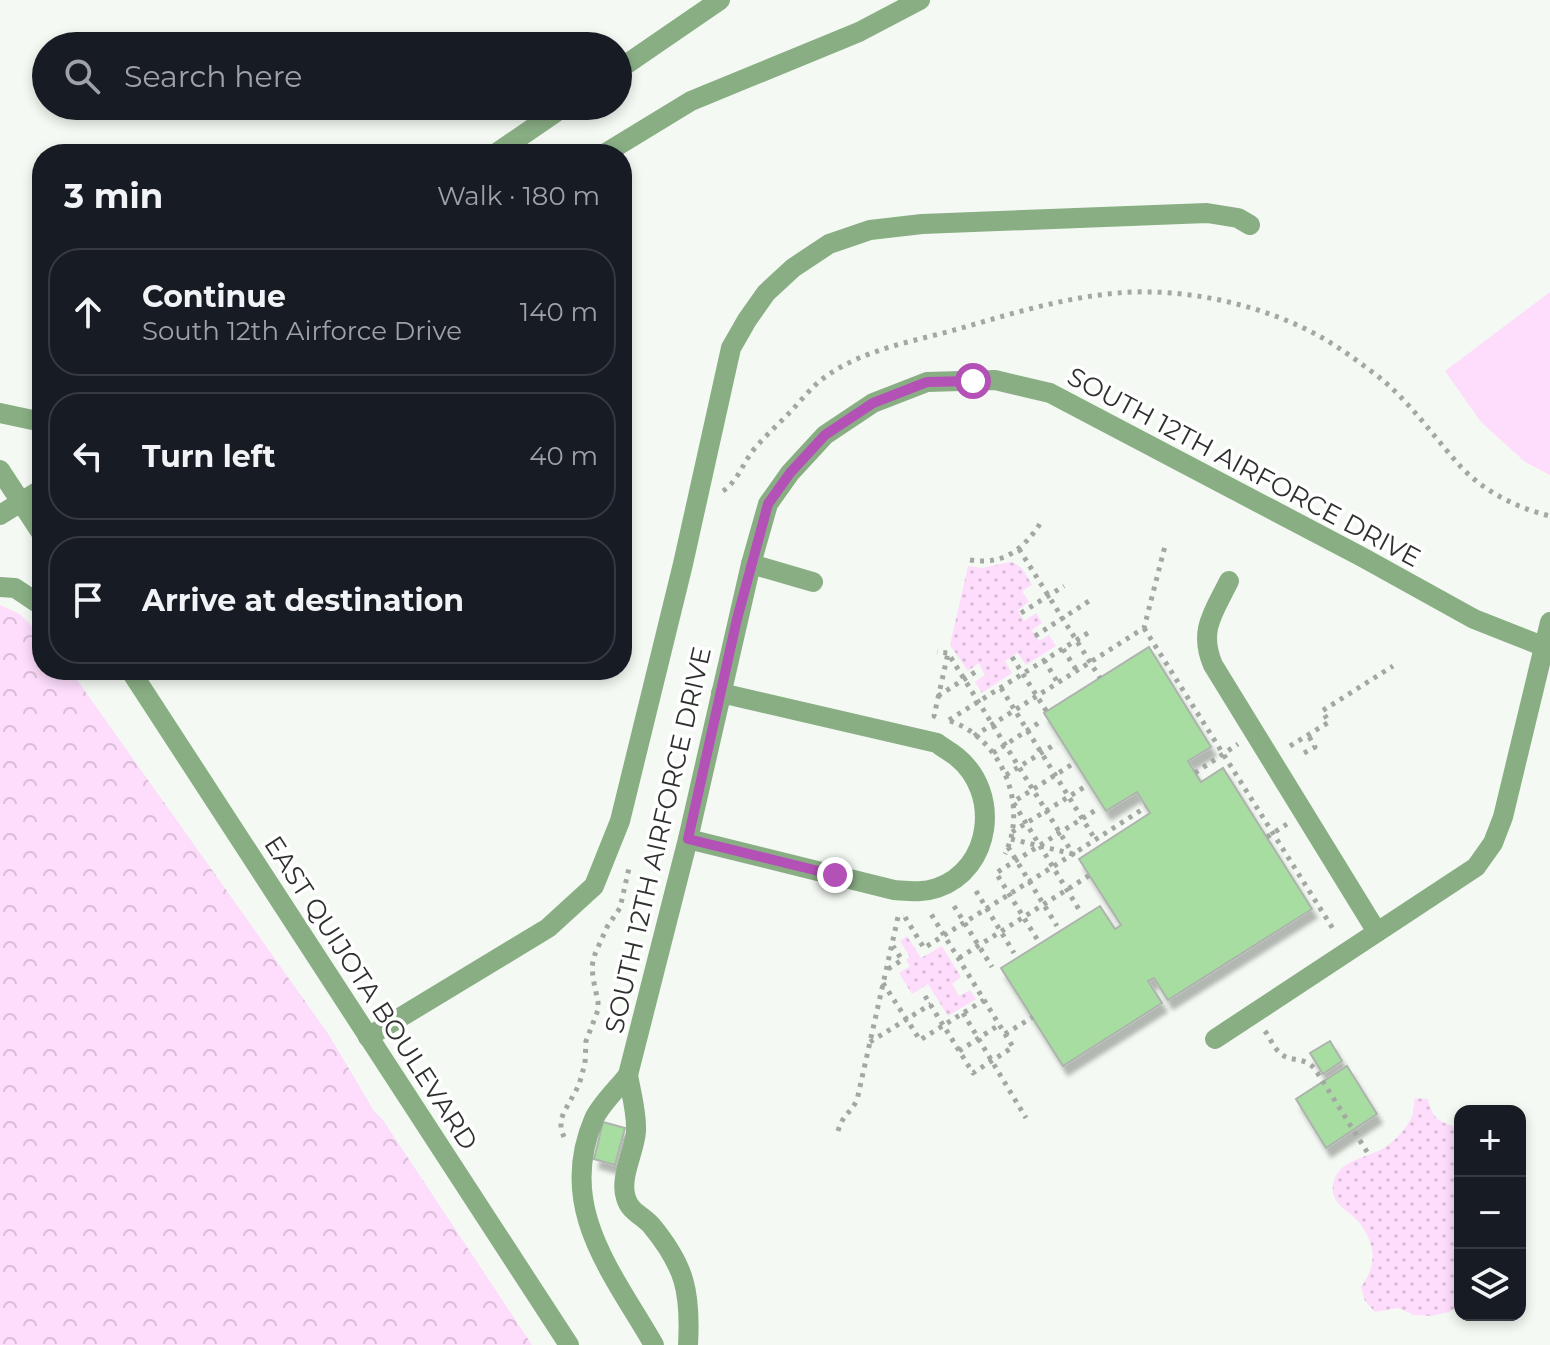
<!DOCTYPE html>
<meta charset="utf-8">
<style>
:root{--surface:#171b24;--page:#242831;--text:#f1f3f6;--muted:#9ea1a6;--line:#363941}
body{margin:0;font-family:Montserrat,sans-serif;background:var(--page);color:var(--text)}
.controls{position:absolute;right:24px;bottom:24px;display:grid;overflow:hidden;border-radius:16px;box-shadow:0 4px 12px #0003}
.controls button{width:72px;height:72px;display:grid;place-items:center;padding:0;border:0;border-bottom:2px solid var(--line);background:var(--surface);color:var(--text);font:40px sans-serif}
.stop{position:absolute;width:24px;height:24px;margin:-18px;border:6px solid #b451b7;border-radius:50%;background:#fff}
.stop.end{background:#b451b7;border-color:#fff;box-shadow:0 2px 8px #0008}
.list{margin:0;padding:0;list-style:none}
h2{display:flex;justify-content:space-between;align-items:center;height:104px;margin:0;padding:0 32px;font-size:34px}
h2 small{font-size:26px;font-weight:400;color:var(--muted)}
.list li{display:grid;grid-template-columns:52px 1fr auto;gap:24px;align-items:center;box-sizing:border-box;height:128px;margin:0 16px 16px;padding:0 16px;border:2px solid var(--line);border-radius:32px}
.list b{display:block;font-size:30px;white-space:nowrap}
.list p{margin:0;font-size:26px;white-space:nowrap;color:var(--muted)}
.list em{font-size:26px;font-style:normal;color:var(--muted)}
.icon{flex:none;width:44px;height:44px;fill:none;stroke:currentColor;stroke-width:2;stroke-linecap:round;stroke-linejoin:round}
.map{position:relative;flex:none;width:1550px;height:1345px;overflow:hidden}
.search{position:absolute;background:var(--surface);box-shadow:0 4px 12px #0003;left:32px;top:32px;width:600px;height:88px;display:flex;align-items:center;gap:20px;box-sizing:border-box;padding:0 28px;border-radius:44px;color:var(--muted);font-size:30px}
.panel{position:absolute;background:var(--surface);box-shadow:0 4px 12px #0003;left:32px;top:144px;width:600px;height:536px;border-radius:32px}
.map>svg:first-child{display:block}
.grass{fill:url(#grass-dots)}
.park{fill:url(#park-crowns)}
.garden{fill:#fddcfc}
.building{fill:#a8dda1;stroke:#adb3ad;stroke-width:2;filter:url(#shadow)}
.lines{fill:none;stroke-linecap:round;stroke-linejoin:round}
.path{stroke:#a3a8a3;stroke-width:5;stroke-dasharray:4 6;stroke-linecap:butt}
.minor{stroke:#89ae84;stroke-width:20}
.route{stroke:#b451b7;stroke-width:10}
.labels{text-anchor:middle;stroke-width:7;stroke-linejoin:round;paint-order:stroke}
.street-label{font-size:26px;fill:#2f312f;stroke:#fff}
</style>
<div class="map">
<svg width="1550" height="1345" viewBox="0 0 1550 1345">
<defs>
<pattern id="grass-dots" width="8" height="8" patternUnits="userSpaceOnUse" patternTransform="scale(2)"><rect width="8" height="8" fill="#fddcfc"/><path d="M2 2h.1M6 6h.1" fill="none" stroke="#d9bdd8" stroke-width="1.8" stroke-linecap="round"/></pattern>
<pattern id="park-crowns" width="20" height="18" patternUnits="userSpaceOnUse" patternTransform="scale(2)"><rect width="20" height="18" fill="#fddcfc"/><path d="M2 6a3 3 0 1 1 6 0M12 15a3 3 0 1 1 6 0" fill="none" stroke="#d9bdd8"/></pattern>
<filter id="shadow"><feDropShadow dx="5" dy="9" stdDeviation="2" flood-color="#0004"/></filter>
</defs>
<rect width="100%" height="100%" fill="#f4faf3"/>
<g class="grass">
<path d="M1010,562C1022,564 1026,575 1032,585L1022,591L1029,602L1018,610L1024,621L1036,613L1042,623L1032,630L1039,641L1049,635L1056,646L1026,665L1018,653L1005,661L1012,673L982,693L975,682L985,675L979,663L968,671L950,645L968,566L982,568Z"/>
<polygon points="907,936 921,958 942,946 961,977 952,984 959,996 970,990 976,999 948,1016 928,984 912,994 899,973 910,966 906,960 910,957 900,941"/>
<path d="M1415,1098L1428,1099C1433,1121 1440,1122 1460,1128V1305L1449,1312L1431,1316L1414,1315L1398,1308L1375,1312L1365,1301L1361,1287C1376,1266 1377,1248 1361,1225C1351,1210 1327,1205 1334,1181C1340,1159 1368,1158 1384,1148C1395,1141 1407,1128 1412,1116C1414,1111 1414,1103 1415,1098Z"/>
</g>
<polygon class="park" points="0,605 20,614 42,636 42,670 70,670 329,1035 374,1111 383,1120 532,1345 0,1345"/>
<polygon class="garden" points="1550,292 1550,475 1525,462 1481,422 1445,371"/>
<g class="building">
<polygon points="1149,647 1211,747 1188,761 1201,782 1223,768 1312,909 1168,1000 1154,978 1148,981 1162,1003 1063,1066 1001,968 1100,906 1115,929 1121,925 1079,859 1150,813 1137,792 1106,811 1044,713"/>
<polygon points="1330,1041 1342,1061 1323,1074 1310,1053"/>
<polygon points="1347,1066 1377,1114 1326,1148 1296,1099"/>
<polygon points="603,1122 625,1128 615,1165 594,1159"/>
</g>
<g class="lines">
<g class="path">
<path d="M723,491C739,480 743,462 755,448C767,434 781,422 793,409C804,397 814,384 828,375C865,349 915,341 958,329C1010,314 1062,298 1117,293C1185,287 1267,305 1326,340C1343,350 1359,362 1375,374C1409,400 1433,436 1461,467C1485,492 1517,508 1550,516"/>
<polyline points="1019,549 1100,678"/>
<path d="M970,560C1005,566 1026,547 1043,519"/>
<polyline points="1021,613 1064,586"/>
<polyline points="1144,628 1335,932"/>
<polyline points="1035,636 1089,601"/>
<polyline points="1063,649 1077,671"/>
<polyline points="1012,657 1047,712"/>
<polyline points="1044,660 1058,683"/>
<polyline points="1001,688 1095,839"/>
<polyline points="938,696 980,669"/>
<polyline points="936,717 934,716 948,653"/>
<polyline points="949,720 1091,631"/>
<path d="M950,721C1001,738 1029,805 1005,854"/>
<polyline points="974,736 1144,628 1165,546"/>
<polyline points="1290,746 1329,722 1322,711 1393,666"/>
<polyline points="993,753 1043,720"/>
<polyline points="1304,753 1315,747 1308,735"/>
<polyline points="1071,765 1013,802 1080,911"/>
<polyline points="1195,773 1238,744"/>
<polyline points="1006,775 1057,743"/>
<polyline points="1012,832 1086,786"/>
<polyline points="1267,837 1287,824"/>
<polyline points="1011,839 1073,854 1146,807"/>
<polyline points="1008,847 1057,926"/>
<polyline points="976,891 1014,953"/>
<polyline points="954,906 992,967"/>
<polyline points="905,917 924,948 1073,854 948,653 937,652"/>
<polyline points="1037,939 996,873 1099,808"/>
<polyline points="959,958 1090,875"/>
<polyline points="888,969 902,960 893,946"/>
<polyline points="883,983 920,1040 984,1000"/>
<polyline points="925,996 973,1073 1013,1047 931,914"/>
<polyline points="963,1013 1026,1118"/>
<path d="M1265,1031C1270,1038 1274,1048 1280,1053C1291,1063 1304,1056 1315,1069L1369,1155"/>
<polyline points="1005,1034 1033,1017"/>
<polyline points="870,1042 931,1004"/>
<polyline points="959,1051 999,1025"/>
<path d="M838,1131C843,1114 850,1114 857,1100L898,917H904"/>
<polyline points="564,1137 561,1129 561,1120 564,1112 579,1085 585,1063 586,1041 598,1010 598,1002 593,978 592,966 595,954 607,927 620,908 629,868"/>
</g>
<g class="minor">
<polyline points="618,70 720,0"/>
<polyline points="495,154 565,106"/>
<polyline points="604,154 691,101 859,32 920,0"/>
<polyline points="0,413 42,422"/>
<polyline points="0,470 42,534"/>
<polyline points="0,515 42,489"/>
<polyline points="751,564 813,582"/>
<path d="M1229,581C1214,612 1198,630 1213,665L1377,932"/>
<polyline points="0,587 15,588 42,606"/>
<polyline points="130,670 569,1345"/>
<path d="M688,839L894,890C909,891 922,893 937,888C992,869 1001,793 957,757C951,752 943,748 937,743L721,693"/>
<polyline points="368,1037 548,928 594,886 620,821 683,564 731,348 747,320 766,293 793,268 829,244 870,230 922,224 1207,213 1238,218 1250,225"/>
<polyline points="1215,1039 1476,867 1493,843 1503,817 1550,622"/>
<polyline points="628,1075 688,839 751,564 768,504 790,473 825,435 873,403 927,382 995,380 1050,393 1362,557 1474,619 1550,649"/>
<path d="M654,1345C612,1272 556,1207 594,1119C600,1105 618,1088 628,1075C631,1093 637,1113 636,1131C635,1151 619,1178 626,1198C630,1212 642,1215 651,1225C685,1266 691,1292 688,1345"/>
</g>
</g>
<g class="lines">
<polyline class="route" points="835,875 688,839 737,619 768,504 790,473 825,435 873,403 927,382 973,381"/>
</g>
<g class="labels">
<g class="street-label">
<text transform="translate(1244 467) rotate(28)" y="9">SOUTH 12TH AIRFORCE DRIVE</text>
<text transform="translate(658 840) rotate(-77)" y="9">SOUTH 12TH AIRFORCE DRIVE</text>
<text transform="translate(371 993) rotate(57)" y="9">EAST QUIJOTA BOULEVARD</text>
</g>
</g>
</svg>
<div class="controls">
<button>+</button>
<button>−</button>
<button><svg class="icon" aria-label="layers" viewBox="0 0 24 24"><path d="M12 4l9 5-9 5-9-5zM3 14l9 5 9-5"/></svg></button>
</div>
<div class="stop" style="left:973px;top:381px"></div>
<div class="stop end" style="left:835px;top:875px"></div>
<div class="search"><svg class="icon" aria-label="search" viewBox="0 0 24 24"><circle cx="10" cy="10" r="6"/><path d="M15 15l6 6"/></svg>Search here</div>
<section class="panel">
<h2>3 min<small>Walk · 180 m</small></h2>
<ul class="list">
<li><svg class="icon" aria-label="ahead" viewBox="0 0 24 24"><path d="M12 20V5M6 11l6-6 6 6"/></svg><div><b>Continue</b><p>South 12th Airforce Drive</p></div><em>140 m</em></li>
<li><svg class="icon" aria-label="left" viewBox="0 0 24 24"><path d="M17 20v-9H6M10 6l-5 5 5 5"/></svg><div><b>Turn left</b></div><em>40 m</em></li>
<li><svg class="icon" aria-label="arrive" viewBox="0 0 24 24"><path d="M6 21V4h12l-3 4 3 4H6"/></svg><div><b>Arrive at destination</b></div></li>
</ul>
</section>
</div>
